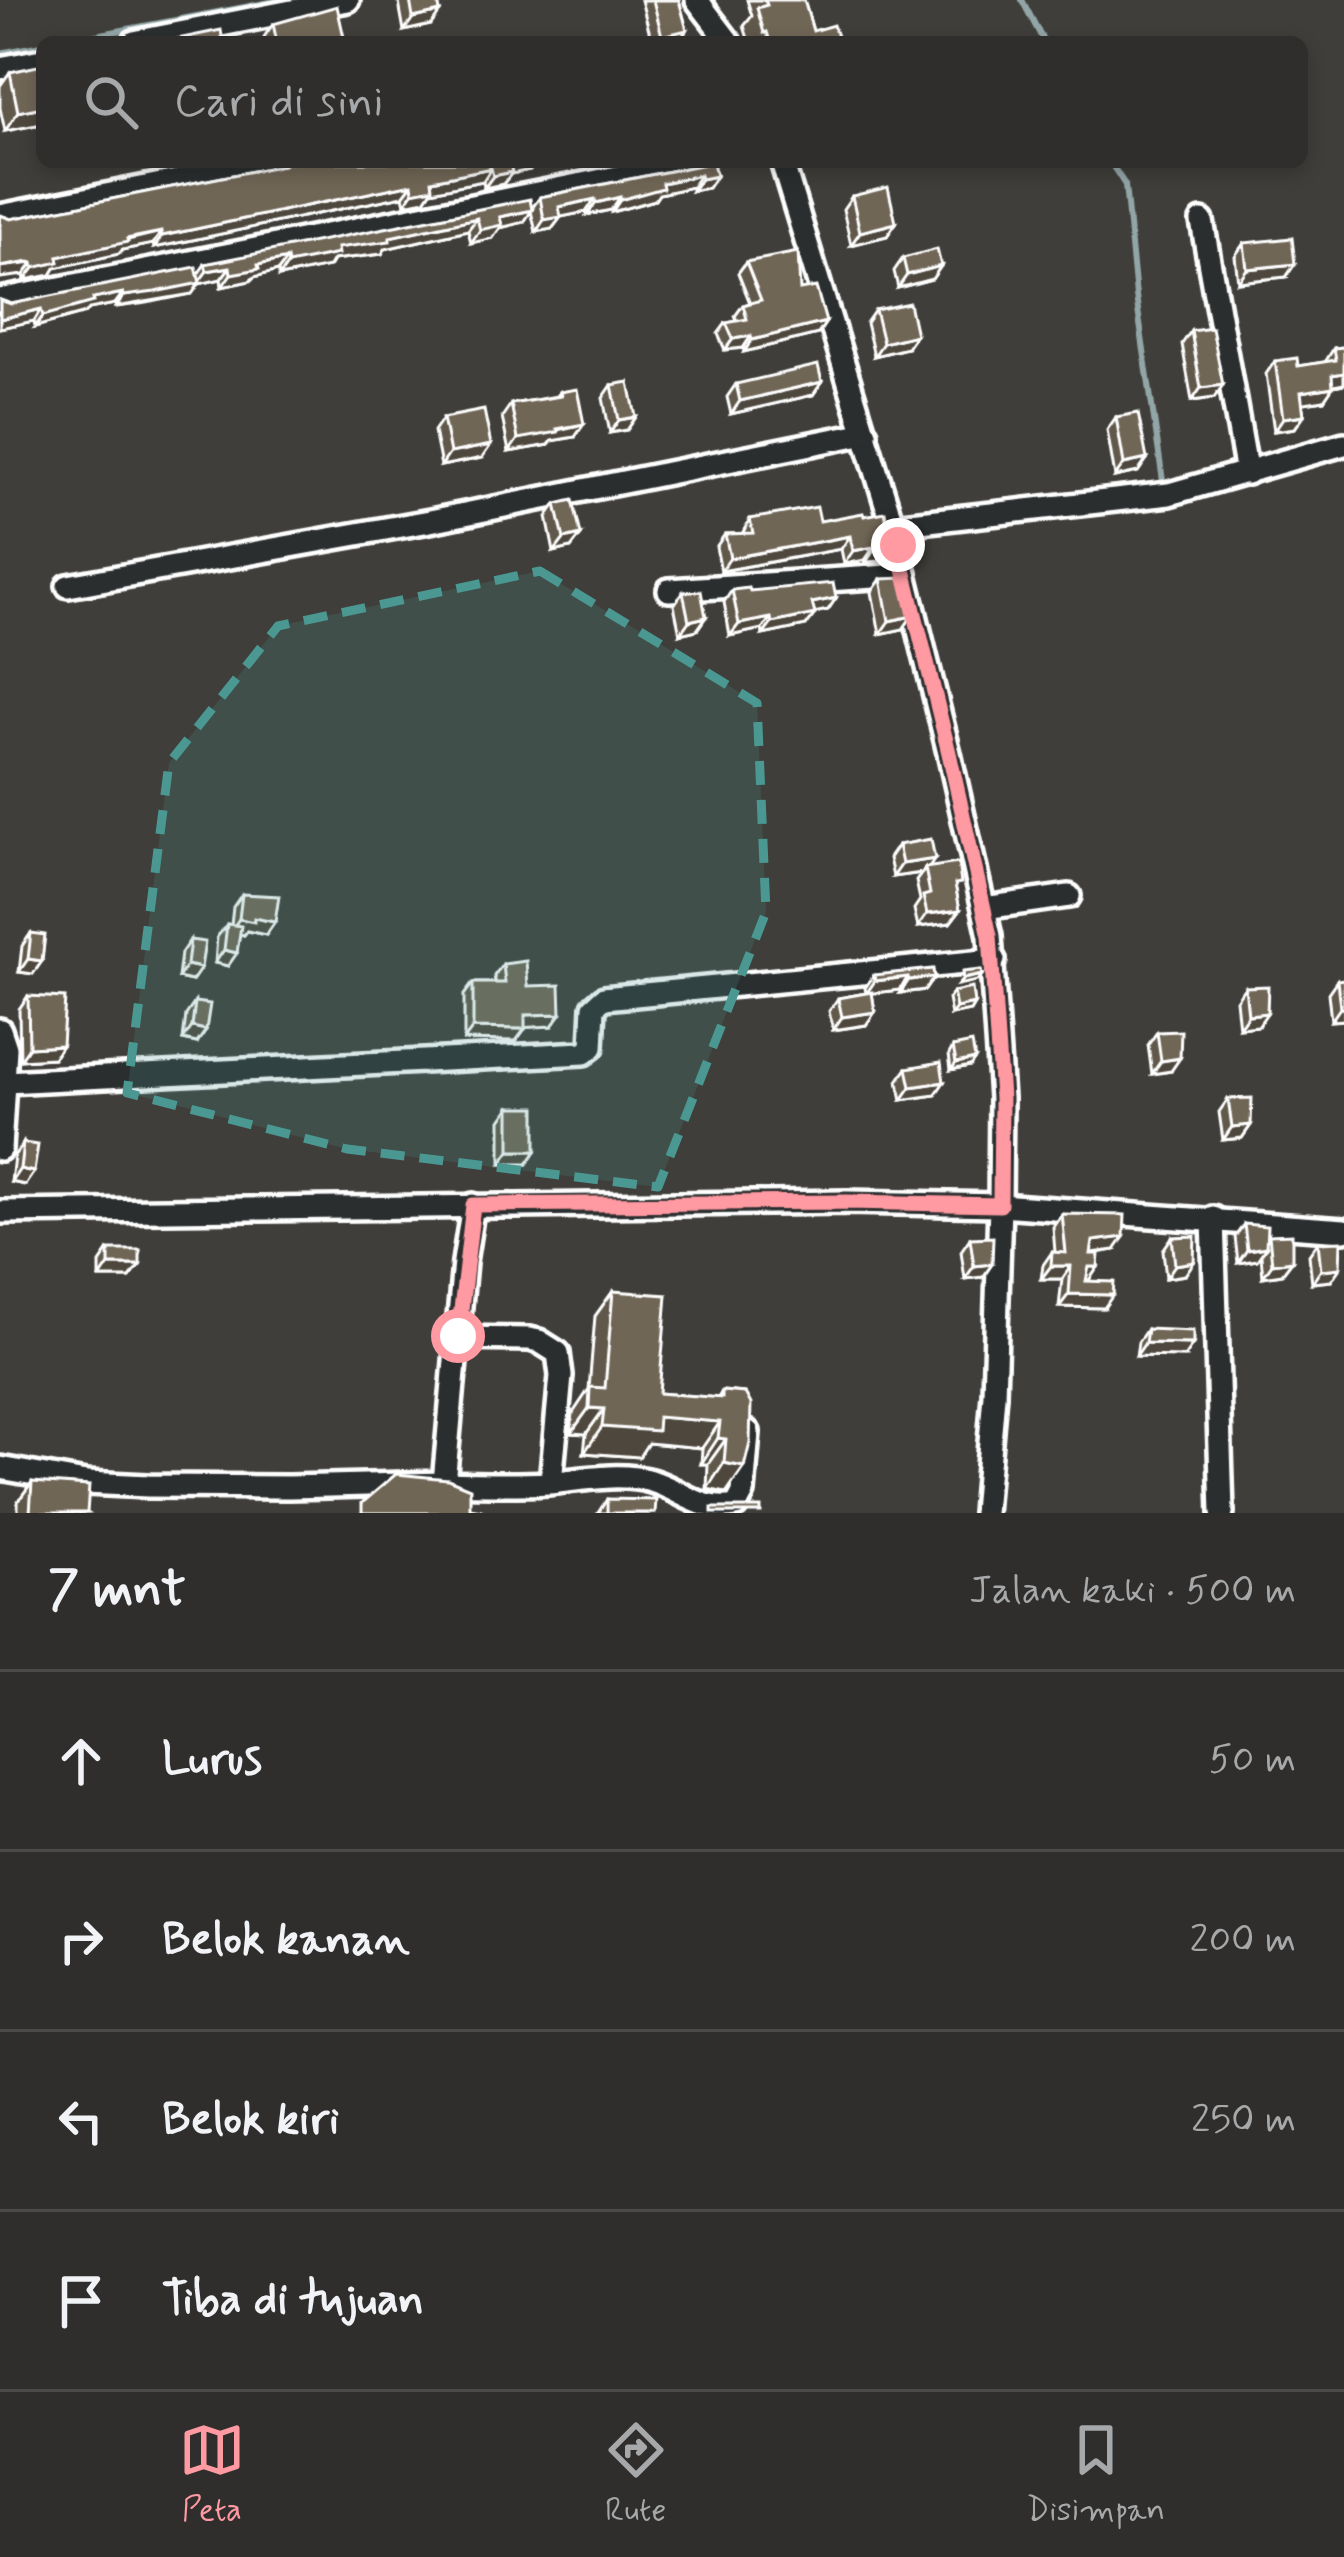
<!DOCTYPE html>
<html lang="id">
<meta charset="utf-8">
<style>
:root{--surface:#2f2e2c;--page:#373634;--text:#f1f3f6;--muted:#a7a8a9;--line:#4a4a48;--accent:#ff9aa2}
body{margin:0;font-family:Mynerve,sans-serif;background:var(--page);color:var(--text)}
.stop{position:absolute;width:36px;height:36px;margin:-27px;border:9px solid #ff9aa2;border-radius:50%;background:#fff}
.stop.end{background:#ff9aa2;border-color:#fff;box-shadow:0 3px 12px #0008}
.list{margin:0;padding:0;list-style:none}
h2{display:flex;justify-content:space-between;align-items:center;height:156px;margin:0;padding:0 48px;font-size:51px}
h2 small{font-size:39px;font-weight:400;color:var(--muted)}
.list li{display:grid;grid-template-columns:78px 1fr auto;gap:36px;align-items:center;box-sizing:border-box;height:180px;padding:0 48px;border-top:3px solid var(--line)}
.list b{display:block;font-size:45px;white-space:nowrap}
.list em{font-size:39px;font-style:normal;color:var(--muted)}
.icon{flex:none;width:66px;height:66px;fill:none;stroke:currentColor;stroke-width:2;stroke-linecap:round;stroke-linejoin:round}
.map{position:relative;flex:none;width:1344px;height:1513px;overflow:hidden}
.search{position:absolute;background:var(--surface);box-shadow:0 6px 18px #0003;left:36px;right:36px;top:36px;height:132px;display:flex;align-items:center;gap:30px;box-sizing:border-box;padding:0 42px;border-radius:18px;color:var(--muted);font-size:45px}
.sheet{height:876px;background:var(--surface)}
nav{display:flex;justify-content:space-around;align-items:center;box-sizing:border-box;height:168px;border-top:3px solid var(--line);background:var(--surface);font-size:33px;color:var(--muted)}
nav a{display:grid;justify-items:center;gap:6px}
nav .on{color:var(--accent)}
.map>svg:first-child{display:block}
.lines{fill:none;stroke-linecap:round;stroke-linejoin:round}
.stream{stroke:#93a6a7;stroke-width:6}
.minor-casing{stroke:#fff;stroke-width:30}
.minor{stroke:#2a2d2e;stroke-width:21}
.wall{fill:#60584b;stroke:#fff;stroke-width:3}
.shaded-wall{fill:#4e473d;stroke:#fff;stroke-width:3}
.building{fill:#706657;stroke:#fff;stroke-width:3}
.route{stroke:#ff9aa2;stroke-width:15}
.marked{fill:#4b9892;fill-opacity:0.2;stroke:#4b9892;stroke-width:9;stroke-dasharray:24 15;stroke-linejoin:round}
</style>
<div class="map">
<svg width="1344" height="1513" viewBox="0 0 1344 1513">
<rect width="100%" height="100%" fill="#3f3e3a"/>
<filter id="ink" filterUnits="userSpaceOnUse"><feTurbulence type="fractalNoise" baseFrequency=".00833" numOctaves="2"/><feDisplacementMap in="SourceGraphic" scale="24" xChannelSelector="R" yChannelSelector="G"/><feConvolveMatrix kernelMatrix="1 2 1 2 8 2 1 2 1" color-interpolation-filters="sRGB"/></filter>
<g filter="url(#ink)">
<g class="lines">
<g class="stream">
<polyline points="1022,0 1044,42"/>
<polyline points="59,42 281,0"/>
<polyline points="0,53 42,45"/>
<polyline points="1110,162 1125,185 1136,296 1164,488"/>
</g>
<g class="minor-casing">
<g id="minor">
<polyline points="697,0 729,42"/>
<polyline points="134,42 348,0"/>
<polyline points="0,68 42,60"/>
<polyline points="782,162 895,533 949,753 990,936 1001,1098 1000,1205 994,1395 984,1513"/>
<polyline points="0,216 272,162"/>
<polyline points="1202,221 1247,473"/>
<polyline points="0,300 693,162"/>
<polyline points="893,525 1169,494 1344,444"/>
<polyline points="68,586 430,521 866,433"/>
<polyline points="669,590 905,575"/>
<polyline points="984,908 1069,896"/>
<polyline points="0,1030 6,1048 0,1149"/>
<polyline points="5,1082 584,1053 592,1047 594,1007 604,998 994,960"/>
<polyline points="0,1212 847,1202 1000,1205 1344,1230"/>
<polyline points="1213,1218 1222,1513"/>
<polyline points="457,1338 529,1339 539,1341 558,1353 561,1376 551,1482"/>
<polyline points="0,1468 86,1483 148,1486 289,1487 444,1483 464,1262 473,1205"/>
<path d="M444,1483C478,1484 513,1485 548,1483C580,1480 619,1472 651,1481C682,1490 701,1513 736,1506L743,1493L748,1432"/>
</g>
</g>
<use href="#minor" class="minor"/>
</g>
<g class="wall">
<polygon points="401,0 438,0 431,25 404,31 399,3"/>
<polygon points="641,0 679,0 687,30 678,42 652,42"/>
<polygon points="747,0 804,0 813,31 839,42 749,42 744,26 752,16"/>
<polygon points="273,24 345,42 265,42 264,37"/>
<polygon points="10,72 42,124 5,131 0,108 0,86"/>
<polygon points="287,162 569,162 532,167 530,170 511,174 503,184 484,188 483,181 431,191 425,200 405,204 403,196 154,248 153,244 122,250 119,254 55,268 51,275 25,280 24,275 20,274 0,278 0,215 11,219 283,165"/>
<polygon points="705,164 716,176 708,188 692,191 692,187 659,194 655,200 612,212 611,210 587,215 586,212 561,217 552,229 536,232 531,211 524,222 500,228 493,238 471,243 468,230 385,249 382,254 333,260 329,267 279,277 278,271 254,277 250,281 222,287 221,279 199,284 192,294 147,303 116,307 115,304 89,309 86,313 35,327 34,321 0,328 0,300 11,304 198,274 205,264 532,208 540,197"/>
<polygon points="852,196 896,223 887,236 851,245 843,209"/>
<polygon points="1244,243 1286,277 1238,282 1235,256"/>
<polygon points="903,258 941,266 932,279 898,288 894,271"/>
<polygon points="746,262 800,290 826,322 818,334 744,352 743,348 725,350 718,334 726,323 737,321 735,316 743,305 750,303 738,273"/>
<polygon points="875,310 907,348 874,356 866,323"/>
<polygon points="1191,331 1214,398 1192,401 1182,344"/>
<polygon points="1344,347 1344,384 1333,386 1324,400 1302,403 1304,415 1295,428 1274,431 1266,374 1275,361 1298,366 1325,362 1334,348"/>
<polygon points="822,382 813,395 731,414 727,397 736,384"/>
<polygon points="612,385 636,417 627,430 610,433 603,398"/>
<polygon points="560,392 575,437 552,441 549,445 509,452 502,417 511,404 557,396"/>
<polygon points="1116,417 1147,459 1138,472 1115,477 1107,430"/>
<polygon points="443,418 482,458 441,466 434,431"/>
<polygon points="556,504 581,535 571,548 554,552 547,517"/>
<polygon points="864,516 892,548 883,561 866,562 865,560 844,564 841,549 721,571 716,547 725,534 742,534 750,519 820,521"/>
<polygon points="881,579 912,616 903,629 880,634 872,592"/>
<polygon points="732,590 750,591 836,598 828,610 814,613 806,626 763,635 762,629 730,636 724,602"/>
<polygon points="683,592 697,630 680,634 674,605"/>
<polygon points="898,845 956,890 960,910 950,923 918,927 914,909 920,900 916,881 922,873 893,877 889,858"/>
<polygon points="242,894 275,922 266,935 247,931 244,935 240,934 228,966 215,963 217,937 227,924 231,925 233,907"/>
<polygon points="31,933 42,961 33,974 19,972 22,946"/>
<polygon points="190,940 192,981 178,978 181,953"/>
<polygon points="503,964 528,986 552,1026 525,1027 516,1041 464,1040 464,995 473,983 495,983 494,976"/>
<polygon points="874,975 934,977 925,990 900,993 899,990 872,993 875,1012 866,1025 833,1030 829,1011 838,998 866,993 865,988"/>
<polygon points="1337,980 1344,1020 1331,1021 1328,993"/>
<polygon points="1245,987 1258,1026 1239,1028 1236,1000"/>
<polygon points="953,992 974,1004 970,1011 951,1015 948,999"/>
<polygon points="28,996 62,1045 53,1058 20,1060 19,1009"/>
<polygon points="195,1002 197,1043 183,1040 186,1015"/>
<polygon points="1157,1032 1171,1071 1152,1074 1148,1045"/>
<polygon points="953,1047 970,1066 951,1070 949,1054"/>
<polygon points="907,1068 935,1095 902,1100 898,1081"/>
<polygon points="1228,1099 1251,1125 1242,1138 1223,1140 1219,1112"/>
<polygon points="510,1107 536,1151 527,1164 501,1164 501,1120"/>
<polygon points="23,1143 25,1185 11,1182 14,1156"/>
<polygon points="1062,1214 1115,1250 1091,1254 1098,1267 1089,1280 1086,1280 1104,1308 1059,1307 1062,1279 1041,1279 1043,1265 1052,1252 1055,1252 1053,1227"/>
<polygon points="1244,1224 1267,1239 1269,1235 1282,1274 1263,1277 1261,1255 1257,1260 1238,1263 1235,1237"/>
<polygon points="1172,1237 1185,1275 1166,1278 1163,1250"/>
<polygon points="970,1238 992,1264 983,1277 965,1279 961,1251"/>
<polygon points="1318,1242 1331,1281 1312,1283 1309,1255"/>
<polygon points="109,1250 140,1265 130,1278 100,1278 100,1263"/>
<polygon points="613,1291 659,1393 718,1398 722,1391 745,1393 726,1493 707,1489 708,1464 701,1464 702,1448 648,1443 639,1457 584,1453 586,1434 571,1433 573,1413 589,1389 595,1316"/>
<polygon points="1147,1329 1184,1357 1136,1356 1138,1342"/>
<polygon points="32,1482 87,1513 18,1513 18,1501"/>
<polygon points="607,1499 655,1513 598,1513"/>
</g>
<g class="shaded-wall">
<polygon points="440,12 431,25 404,31 413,18"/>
<polygon points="687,30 678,42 658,42 662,36"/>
<polygon points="42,107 42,124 5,131 18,112"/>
<polygon points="519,162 569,162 532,167 530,170 511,174 503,184 484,188 493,176 510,164"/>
<polygon points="803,162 821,162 799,168"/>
<polygon points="491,168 483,181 431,191 425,200 405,204 413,192 432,180"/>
<polygon points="700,175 692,187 659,194 655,200 612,212 620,200 662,183"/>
<polygon points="716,176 708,188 692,191 701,179"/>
<polygon points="412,184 403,196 154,248 162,236"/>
<polygon points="620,197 611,210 587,215 596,203"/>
<polygon points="595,199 586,212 561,217 552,229 536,232 544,220 559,207"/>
<polygon points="532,210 524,222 500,228 493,238 471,243 480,230 500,217"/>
<polygon points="477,218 468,230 385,249 382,254 333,260 329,267 279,277 288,264 337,248"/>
<polygon points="896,223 887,236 851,245 860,232"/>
<polygon points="161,232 153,244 122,250 119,254 55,268 51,275 25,280 34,268 58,257"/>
<polygon points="287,259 278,271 254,277 250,281 222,287 231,274 258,265"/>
<polygon points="33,263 24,275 0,278 0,267"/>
<polygon points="1295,264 1286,277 1238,282 1247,269"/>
<polygon points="941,266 932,279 898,288 907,275"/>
<polygon points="230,267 221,279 199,284 192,294 116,307 124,296 198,283 207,271"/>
<polygon points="123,293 115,304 89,309 86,313 35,327 43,316 93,299"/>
<polygon points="41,309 34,321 0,328 0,319"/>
<polygon points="826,322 818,334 744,352 752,340"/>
<polygon points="916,335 907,348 874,356 883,343"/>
<polygon points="751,336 743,348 725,350 733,339"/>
<polygon points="1344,373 1344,384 1323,388 1332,375"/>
<polygon points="822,382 813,395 731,414 740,401"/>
<polygon points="1223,385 1214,398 1192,401 1201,388"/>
<polygon points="1333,387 1324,400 1292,405 1301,392"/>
<polygon points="1304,415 1295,428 1274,431 1283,418"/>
<polygon points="636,417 627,430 610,433 619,420"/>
<polygon points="584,424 575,437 552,441 549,445 509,452 518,439"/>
<polygon points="491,445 482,458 441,466 450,453"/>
<polygon points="1147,459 1138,472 1115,477 1124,464"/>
<polygon points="581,535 571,548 554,552 564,539"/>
<polygon points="850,536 841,549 721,571 730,558"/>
<polygon points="874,547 865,560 844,564 853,551"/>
<polygon points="892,548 883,561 866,562 875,549"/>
<polygon points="836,598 828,610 804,615 812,603"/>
<polygon points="815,614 806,626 763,635 772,623"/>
<polygon points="912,616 903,629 880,634 889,621"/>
<polygon points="706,617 697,630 680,634 689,621"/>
<polygon points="771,618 762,629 730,636 739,624"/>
<polygon points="935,859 926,872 925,868 922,873 893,877 902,864"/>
<polygon points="960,910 950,923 918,927 927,914"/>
<polygon points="254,918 275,922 266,935 247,931 244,935 230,932 239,919"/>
<polygon points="224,950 237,953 228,966 215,963"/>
<polygon points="28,959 42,961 33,974 19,972"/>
<polygon points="187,965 201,968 192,981 178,978"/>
<polygon points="982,975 977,981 958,985 963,979"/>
<polygon points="908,977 899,990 866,994 875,981"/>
<polygon points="934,977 925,990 900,993 909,980"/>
<polygon points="974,1004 970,1011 951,1015 956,1008"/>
<polygon points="1340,1008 1344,1008 1344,1020 1331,1021"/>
<polygon points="875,1012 866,1025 833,1030 842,1017"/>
<polygon points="1267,1013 1258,1026 1239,1028 1248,1015"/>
<polygon points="561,1014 552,1026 517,1028 525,1015"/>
<polygon points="192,1027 206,1030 197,1043 183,1040"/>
<polygon points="473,1028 525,1029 516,1041 464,1040"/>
<polygon points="62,1045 53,1058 20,1060 29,1047"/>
<polygon points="1180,1058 1171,1071 1152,1074 1161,1061"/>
<polygon points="975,1059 970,1066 951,1070 956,1063"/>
<polygon points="944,1082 935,1095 902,1100 911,1087"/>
<polygon points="1251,1125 1242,1138 1223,1140 1232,1127"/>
<polygon points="510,1151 536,1151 527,1164 501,1164"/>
<polygon points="20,1169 34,1172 25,1185 11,1182"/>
<polygon points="1124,1237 1115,1250 1084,1254 1093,1241"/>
<polygon points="1266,1247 1257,1260 1238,1263 1247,1250"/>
<polygon points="1292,1261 1282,1274 1263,1277 1272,1264"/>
<polygon points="1194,1262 1185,1275 1166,1278 1175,1265"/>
<polygon points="992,1264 983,1277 965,1279 974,1266"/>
<polygon points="109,1265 140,1265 130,1278 100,1278"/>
<polygon points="1051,1266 1071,1266 1062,1279 1041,1279"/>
<polygon points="1089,1267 1098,1267 1089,1280 1080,1280"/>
<polygon points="1340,1268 1331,1281 1312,1283 1321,1270"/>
<polygon points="1069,1294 1113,1295 1104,1308 1059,1307"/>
<polygon points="1145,1343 1193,1344 1184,1357 1136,1356"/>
<polygon points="589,1408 604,1409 586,1434 571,1433"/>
<polygon points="658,1417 720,1422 702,1448 648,1443 639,1457 584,1453 602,1427"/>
<polygon points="718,1438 726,1439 708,1464 701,1464"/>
<polygon points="724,1463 744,1467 726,1493 707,1489"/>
</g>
<g class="building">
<polygon points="410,0 438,0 440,12 413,18"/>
<polygon points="653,0 679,0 687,30 662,36"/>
<polygon points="765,0 804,0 813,31 833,25 839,42 770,42 767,32 764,33 757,8 767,5"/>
<polygon points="337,6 345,42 277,42 273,24"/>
<polygon points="221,30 223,42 163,42"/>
<polygon points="42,65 42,107 18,112 10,72"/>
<polygon points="288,162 519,162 510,164 512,172 493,176 491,168 432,180 433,188 413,192 412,184 162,236 161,232 127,239 128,242 58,257 59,262 34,268 33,263 29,262 0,267 0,215 11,219 283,165"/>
<polygon points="709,162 713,162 716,176 701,179 700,175 662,183 663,188 620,200 620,197 596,203 595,199 559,207 561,217 544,220 540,197 705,164"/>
<polygon points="888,187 896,223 860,232 852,196"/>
<polygon points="530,199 532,210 500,217 502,225 480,230 477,218 390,237 390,241 337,248 338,254 288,264 287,259 258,265 259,269 231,274 230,267 207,271 205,264"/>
<polygon points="1292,238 1295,264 1247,269 1244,243"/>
<polygon points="937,249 941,266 907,275 903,258"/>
<polygon points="798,252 800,290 816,287 826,322 752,340 751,336 733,339 726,323 747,319 743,305 761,300 746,262"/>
<polygon points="196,267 200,283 155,292 124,296 123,293 93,299 94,302 43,316 41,309 0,319 0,300 11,304"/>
<polygon points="909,303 916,335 883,343 875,310"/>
<polygon points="1212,328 1223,385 1201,388 1191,331"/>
<polygon points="1344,347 1344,373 1332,375 1333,387 1301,392 1304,415 1283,418 1275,361 1297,358 1298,366 1336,360 1334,348"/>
<polygon points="818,365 822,382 740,401 736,384"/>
<polygon points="629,382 636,417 619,420 612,385"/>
<polygon points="577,389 584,424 557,429 558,432 518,439 511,404 561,396 560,392"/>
<polygon points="484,410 491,445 450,453 443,418"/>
<polygon points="1138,413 1147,459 1124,464 1116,417"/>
<polygon points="573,500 581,535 564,539 556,504"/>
<polygon points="817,507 820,521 863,513 864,516 885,512 892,548 875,549 874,547 853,551 850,536 730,558 725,534 753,533 750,519"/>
<polygon points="903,578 912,616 889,621 881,579"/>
<polygon points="833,583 836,598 812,603 815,614 772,623 771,618 739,624 732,590 749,588 750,591"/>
<polygon points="701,591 706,617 689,621 683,592"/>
<polygon points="931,839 935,859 902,864 898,845"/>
<polygon points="958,863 961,883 955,884 960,910 927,914 923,896 930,894 925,868"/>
<polygon points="242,894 279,896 275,922 254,918 254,922 239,919"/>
<polygon points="227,924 241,926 237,953 224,950"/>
<polygon points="31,933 45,935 42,961 28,959"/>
<polygon points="190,940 205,942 201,968 187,965"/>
<polygon points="526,961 528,986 560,985 561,1014 525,1015 525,1029 473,1028 473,983 505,983 503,964"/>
<polygon points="933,969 934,977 909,980 908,977 875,981 874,975"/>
<polygon points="981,970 982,975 963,979 962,972"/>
<polygon points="1344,979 1344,1008 1340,1008 1337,980"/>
<polygon points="1268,986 1267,1013 1248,1015 1245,987"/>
<polygon points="972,988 974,1004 956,1008 953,992"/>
<polygon points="872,992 875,1012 842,1017 838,998"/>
<polygon points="28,996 65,998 62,1045 29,1047"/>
<polygon points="195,1002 210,1004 206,1030 192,1027"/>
<polygon points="1181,1031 1180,1058 1161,1061 1157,1032"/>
<polygon points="972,1043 975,1059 956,1063 953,1047"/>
<polygon points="941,1062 944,1082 911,1087 907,1068"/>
<polygon points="1252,1098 1251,1125 1232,1127 1228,1099"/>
<rect x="510" y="1107" width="26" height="44"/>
<polygon points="23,1143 38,1145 34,1172 20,1169"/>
<polygon points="1062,1214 1125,1215 1124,1237 1093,1241 1091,1254 1099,1254 1098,1267 1089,1267 1086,1281 1114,1282 1113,1295 1069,1294 1071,1266 1051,1266 1052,1252 1066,1253"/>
<polygon points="1244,1224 1267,1226 1266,1247 1247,1250"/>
<polygon points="1292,1234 1292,1261 1272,1264 1269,1235"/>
<polygon points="1195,1236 1194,1262 1175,1265 1172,1237"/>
<polygon points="993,1237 992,1264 974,1266 970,1238"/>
<polygon points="1341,1241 1340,1268 1321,1270 1318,1242"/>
<rect x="109" y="1250" width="31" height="15"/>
<polygon points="613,1291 667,1295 659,1393 722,1398 722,1391 745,1393 751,1404 750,1443 744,1467 724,1463 726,1439 718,1438 720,1422 658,1417 657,1431 602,1427 604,1409 589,1408 590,1387 605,1388"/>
<polygon points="1147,1329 1193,1331 1193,1344 1145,1343"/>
<polygon points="396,1474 448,1479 470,1488 470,1508 481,1510 481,1513 362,1513 362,1503"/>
<polygon points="32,1482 89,1486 87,1513 30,1513"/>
<polygon points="607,1499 656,1500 655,1513 607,1513"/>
<rect x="712" y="1508" width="49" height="5"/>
</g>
</g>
<g class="lines" filter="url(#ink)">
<polyline class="route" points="458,1336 473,1205 847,1202 1000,1205 1001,1098 990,936 949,753 898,545"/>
</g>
<path class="marked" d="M540,571L757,703L766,912L658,1187L347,1149L127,1093L169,763L278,626Z"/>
</svg>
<div class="stop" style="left:458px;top:1336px"></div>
<div class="stop end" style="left:898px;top:545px"></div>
<div class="search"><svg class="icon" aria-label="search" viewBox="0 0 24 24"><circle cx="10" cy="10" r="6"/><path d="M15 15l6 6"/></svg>Cari di sini</div>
</div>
<section class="sheet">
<h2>7 mnt<small>Jalan kaki · 500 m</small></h2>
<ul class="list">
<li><svg class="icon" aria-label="ahead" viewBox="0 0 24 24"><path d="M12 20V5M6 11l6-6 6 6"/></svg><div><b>Lurus</b></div><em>50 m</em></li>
<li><svg class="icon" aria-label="right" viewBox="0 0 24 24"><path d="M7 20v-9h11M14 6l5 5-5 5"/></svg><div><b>Belok kanan</b></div><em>200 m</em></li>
<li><svg class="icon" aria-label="left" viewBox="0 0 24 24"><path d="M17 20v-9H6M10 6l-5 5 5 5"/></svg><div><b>Belok kiri</b></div><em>250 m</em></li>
<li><svg class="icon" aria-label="arrive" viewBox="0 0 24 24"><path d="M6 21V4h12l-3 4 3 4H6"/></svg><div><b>Tiba di tujuan</b></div></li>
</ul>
</section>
<nav>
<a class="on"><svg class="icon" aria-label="map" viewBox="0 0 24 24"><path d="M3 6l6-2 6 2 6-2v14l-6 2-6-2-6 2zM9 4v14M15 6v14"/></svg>Peta</a>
<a><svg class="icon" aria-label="directions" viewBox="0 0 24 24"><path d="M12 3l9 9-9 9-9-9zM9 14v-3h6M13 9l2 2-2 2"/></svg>Rute</a>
<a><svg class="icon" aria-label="saved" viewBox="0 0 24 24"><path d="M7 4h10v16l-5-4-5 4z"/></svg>Disimpan</a>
</nav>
